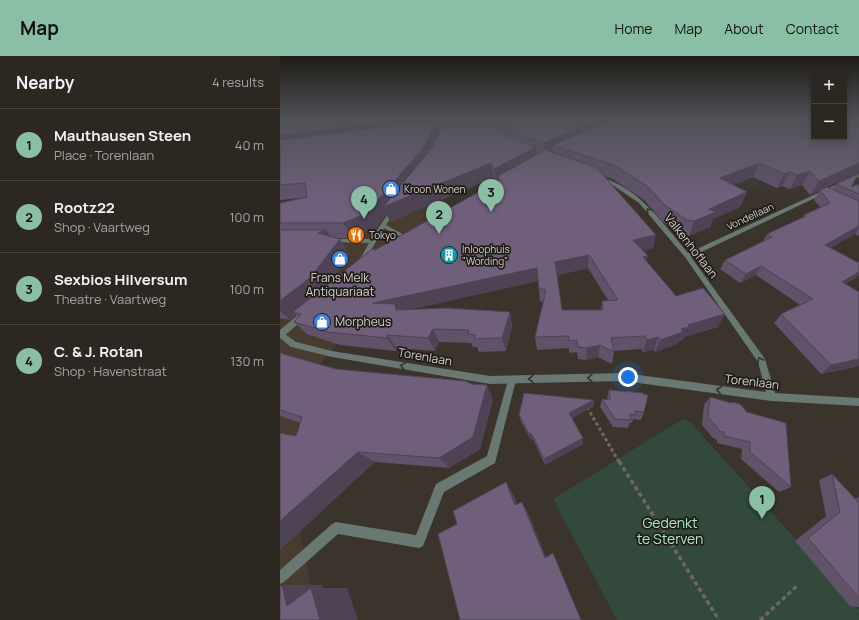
<!DOCTYPE html>
<meta charset="utf-8">
<style>
:root{--surface:#2c2721;--page:#342f2a;--text:#f1f3f6;--muted:#a6a5a5;--line:#48443f;--accent:#8abfa5}
body{margin:0;font-family:Manrope,sans-serif;background:var(--page);color:var(--text)}
.controls{position:absolute;right:12px;top:12px;display:grid;overflow:hidden;border-radius:0px;box-shadow:0 2px 6px #0003}
.controls button{width:36px;height:36px;display:grid;place-items:center;padding:0;border:0;border-bottom:1px solid var(--line);background:var(--surface);color:var(--text);font:20px sans-serif}
.you{position:absolute;left:348px;top:321px;width:14px;height:14px;margin:-10px;border:3px solid #fff;border-radius:50%;background:#1a73e8;box-shadow:0 0 0 6px #1a73e833}
.badge{display:grid;place-items:center;width:26px;height:26px;border-radius:50%;background:var(--accent);color:#111;font-size:13px;font-weight:700}
.pin{position:absolute;translate:-50% -33px;filter:drop-shadow(0 1px 2px #0008)}
.pin::after{content:'';position:absolute;top:21px;width:14px;height:12px;background:inherit;clip-path:polygon(0 0,100% 0,50% 100%)}
.list{margin:0;padding:0;list-style:none}
h2{display:flex;justify-content:space-between;align-items:center;height:52px;margin:0;padding:0 16px;font-size:17px}
h2 small{font-size:13px;font-weight:400;color:var(--muted)}
.list li{display:grid;grid-template-columns:26px 1fr auto;gap:12px;align-items:center;box-sizing:border-box;height:72px;padding:0 16px;border-top:1px solid var(--line)}
.list b{display:block;font-size:15px;white-space:nowrap}
.list p{margin:0;font-size:13px;white-space:nowrap;color:var(--muted)}
.list em{font-size:13px;font-style:normal;color:var(--muted)}
.map{position:relative;flex:none;width:579px;height:564px;overflow:hidden}
header{display:flex;align-items:center;gap:24px;box-sizing:border-box;height:56px;padding:0 20px;background:var(--accent);color:#111}
header strong{font-size:19px}
nav{display:flex;gap:22px;margin-inline-start:auto;font-size:14px}
main{display:flex}
aside{flex:1;background:var(--surface)}
.map>svg:first-child{display:block}
.built{fill:#473c2f}
.green{fill:#32493b}
.lines{fill:none;stroke-linecap:round;stroke-linejoin:round}
.path-far1{stroke:#6d6760;stroke-width:3;stroke-dasharray:3.5 2.5;stroke-linecap:butt}
.path{stroke:#6d6760;stroke-width:3.5;stroke-dasharray:4.5 3;stroke-linecap:butt}
.service{fill:#697870;fill-rule:evenodd}
.minor{fill:#697870;fill-rule:evenodd}
.tertiary{fill:#697870;fill-rule:evenodd}
.wall{fill:#5f5269;fill-rule:evenodd}
.shaded-wall{fill:#4e4255}
.building{fill:#6f5f7a;stroke:#4e4255;fill-rule:evenodd}
.oneway{stroke:#32332e}
.labels{text-anchor:middle;stroke-width:3.5;stroke-linejoin:round;paint-order:stroke}
.far-poi-label{font-size:10px;fill:#d6d1cc;stroke:#1f1c18;text-anchor:start}
.far-street-label{font-size:10px;fill:#d6d1cc;stroke:#1f1c18}
.street-label{font-size:12px;fill:#d6d1cc;stroke:#1f1c18}
.poi-label{font-size:12px;fill:#d6d1cc;stroke:#1f1c18}
.near-park-label{font-size:14px;fill:#aee8c4;stroke:#1f1c18}
</style>
<header>
<strong>Map</strong>
<nav><a>Home</a><a>Map</a><a>About</a><a>Contact</a></nav>
</header>
<main>
<aside>
<h2>Nearby<small>4 results</small></h2>
<ul class="list">
<li><span class="badge">1</span><div><b>Mauthausen Steen</b><p>Place · Torenlaan</p></div><em>40 m</em></li>
<li><span class="badge">2</span><div><b>Rootz22</b><p>Shop · Vaartweg</p></div><em>100 m</em></li>
<li><span class="badge">3</span><div><b>Sexbios Hilversum</b><p>Theatre · Vaartweg</p></div><em>100 m</em></li>
<li><span class="badge">4</span><div><b>C. &amp; J. Rotan</b><p>Shop · Havenstraat</p></div><em>130 m</em></li>
</ul>
</aside>
<div class="map">
<svg width="579" height="564" viewBox="0 0 579 564">
<rect width="100%" height="100%" fill="#3b342c"/>
<polygon class="built" points="94,129 165,130 146,157 170,176 86,251 25,327 9,423 38,564 0,564 0,251"/>
<polygon class="green" points="403,363 411,367 566,539 579,554 579,564 337,564 273,443"/>
<g class="lines">
<polyline class="path-far1" points="307,351 339,406"/>
<g class="path">
<polyline points="339,405 439,564"/>
<polyline points="480,564 517,530"/>
</g>
<polygon class="service" points="232,320 235,321 236,324 215,407 164,436 143,490 139,492 58,478 4,526 0,528 0,514 52,468 56,466 136,479 156,428 207,400 228,324 229,321"/>
<g class="minor">
<path d="M579,118V121L411,201L485,303L495,337L579,342V350L492,345L344,325L210,328L52,301L11,291L0,282L1,275L16,286L52,295L210,320L344,317L486,336L478,306L405,201L359,147L328,126L318,122L320,121C359,131 383,168 408,197Z"/>
<polygon points="51,183 93,183 96,185 93,187 49,186 49,184"/>
</g>
<g class="tertiary">
<polygon points="111,153 116,154 106,169 130,182 127,184 125,183 104,172 83,208 79,208 78,207 90,185"/>
<polygon points="22,257 26,260 25,262 3,281 0,282 0,274 19,258"/>
</g>
</g>
<g class="wall">
<path d="M0,61H534L577,117L530,139L522,129L510,133L502,130L497,132L473,121L453,129L467,136L460,151L433,163L430,171L409,180L402,179L382,165L364,144L333,123L324,120L373,192L363,194L368,200L366,205L396,240L438,271L404,281L403,284L399,285L397,288L375,296L374,294L363,296L361,293L334,295V296L332,308L318,301L306,304L298,303L297,296L289,297V292L257,294L255,281L263,246L260,245L258,225L131,253L230,256L232,270L226,295L199,296L197,291H193L191,287L159,286L155,295L117,292L116,295L60,289L27,278L14,266L18,261L16,259L10,264L0,262V147L20,142L0,144ZM214,121L216,126L95,194L48,228L69,198L54,182H73L97,171L106,157L110,166ZM308,212L328,244L322,245L321,254H282L277,219Z"/>
<polygon points="556,128 571,131 579,128 579,180 575,178 550,192 579,207 579,219 577,221 565,228 579,236 579,310 541,318 494,267 501,258 520,249 476,219 460,227 440,213 445,204 483,185 487,178 522,162 524,159 540,151 534,144 540,134 552,133"/>
<polygon points="0,297 56,313 213,343 200,393 169,412 95,406 20,367 0,360"/>
<polygon points="329,334 364,356 361,364 353,363 352,367 350,366 348,372 333,371 320,351 322,343 327,343"/>
<polygon points="430,341 511,431 499,436 461,403 462,393 437,387 437,384 433,382 422,369 424,349"/>
<polygon points="314,344 314,350 292,362 303,388 265,409 253,383 251,384 241,366 239,359"/>
<polygon points="552,418 575,443 579,441 579,551 570,550 515,485 546,460 539,424"/>
</g>
<g class="shaded-wall">
<polygon points="143,61 148,61 152,73 0,93 0,79"/>
<polygon points="159,61 168,61 165,64 166,66 162,75 159,63"/>
<polygon points="323,61 357,61 322,73"/>
<polygon points="316,64 316,76 273,89 273,96 264,100 264,87"/>
<polygon points="156,67 160,80 211,107 214,121 110,166 106,157 97,171 73,182 63,167 98,144"/>
<polygon points="256,91 257,104 218,120 219,126 217,127 214,113"/>
<polygon points="479,107 473,121 435,137 440,122"/>
<polygon points="579,107 579,114 577,117 530,139 539,125"/>
<polygon points="530,115 522,129 510,133 517,119"/>
<polygon points="510,116 502,130 497,132 504,118"/>
<polygon points="467,136 460,151 433,163 430,171 409,180 414,165 429,153"/>
<polygon points="579,170 579,172 575,178 538,198 545,189"/>
<polygon points="46,174 56,188 60,183 69,198 43,236 13,256 16,259 10,264 0,255 0,245 38,177"/>
<polygon points="376,179 373,192 351,197 353,184"/>
<polygon points="309,199 308,212 276,220 275,206"/>
<polygon points="368,200 364,213 363,201"/>
<polygon points="481,210 476,219 460,227 466,218"/>
<polygon points="257,212 258,225 120,256 93,247"/>
<polygon points="579,216 579,219 577,221 553,236 562,226"/>
<polygon points="230,256 232,270 226,295 222,282"/>
<polygon points="445,258 438,271 404,281 403,284 399,285 397,288 375,296 380,284 408,269"/>
<polygon points="153,273 159,286 155,295 148,282"/>
<polygon points="107,279 117,292 116,295 107,282"/>
<polygon points="378,281 374,294 363,296 367,284"/>
<polygon points="320,289 318,301 306,304 307,292"/>
<polygon points="579,303 579,310 541,318 551,309"/>
<polygon points="207,329 213,343 200,393 169,412 159,402"/>
<polygon points="314,344 314,350 289,364 289,357"/>
<polygon points="251,377 253,383 251,384 249,378"/>
<polygon points="303,382 303,388 265,409 264,403"/>
<polygon points="78,396 95,406 0,494 0,465"/>
<polygon points="226,426 234,439 242,459 235,449"/>
<polygon points="242,446 248,456 268,506 265,502"/>
<polygon points="2,529 42,529 42,532 67,532 78,564 40,564 7,550"/>
</g>
<g class="building">
<polygon points="0,61 143,61 0,79"/>
<polygon points="151,61 159,61 159,63"/>
<polygon points="167,61 307,61 316,64 264,87 239,79 215,64 165,64"/>
<polygon points="340,61 534,61 534,81 564,81 564,61 579,61 579,107 539,125 530,115 517,119 510,116 504,118 479,107 440,122 467,136 429,153 436,156 414,165 407,164 386,150 367,130 334,109 273,89 326,66"/>
<polygon points="148,65 156,67 144,91 98,144 90,156 63,167 0,167 0,147 27,141 25,127 0,129 0,84"/>
<polygon points="163,69 169,70 212,69 234,83 256,91 214,113 211,107 103,151 151,93"/>
<path d="M265,94L316,111L376,179L353,184L368,200L363,201L396,240L423,232L445,258L408,269L409,271L401,273L403,276L380,284L378,281L367,284L365,280L331,282L334,296L320,289L307,292L298,291L297,284L289,285V280L255,281L266,234L259,232L257,212L93,247L115,248L116,254L168,252L230,256L222,282L194,283L196,279L188,278L189,274L153,273L148,282L107,279V282L48,276L14,266L21,258L13,256L92,193L95,194L220,124L218,120ZM309,199L338,244L322,245L323,254H282L275,206Z"/>
<polygon points="579,117 571,131 579,128 579,138 556,128"/>
<polygon points="547,131 579,145 579,170 545,189 579,207 579,216 562,226 579,236 579,303 551,309 501,258 533,243 481,210 466,218 445,204 492,181 487,178 526,160 524,159 550,147 540,134"/>
<polygon points="0,174 46,174 38,177 60,183 31,221 0,245"/>
<polygon points="0,297 56,313 185,325 192,328 207,329 193,381 159,402 78,396 0,465 0,377 16,380 22,361 0,354"/>
<polygon points="329,334 363,337 363,338 368,339 364,356 355,355 355,359 350,358 351,364 335,363 322,343 330,344"/>
<polygon points="244,337 314,344 289,357 303,382 264,403 251,377 249,378 239,359"/>
<polygon points="430,341 451,347 452,346 460,348 467,356 506,367 511,431 470,396 470,386 444,380 444,376 440,375 428,361"/>
<polygon points="552,418 578,446 579,446 579,542 528,482 560,456"/>
<polygon points="226,426 235,449 242,446 265,502 273,497 301,564 180,564 158,478 177,468 173,455"/>
<polygon points="2,529 7,550 31,532 40,564 0,564 0,530"/>
</g>
<defs><path id="oneway-chevron" d="M-2-3.5L2.5 0L-2 3.5" fill="none" stroke-width="1.6" stroke-linecap="round" stroke-linejoin="round"/></defs>
<g class="oneway">
<use href="#oneway-chevron" transform="translate(369 155) rotate(-130)"/>
<use href="#oneway-chevron" transform="translate(480 304) rotate(-118)"/>
<use href="#oneway-chevron" transform="translate(123 310) rotate(-170)"/>
<use href="#oneway-chevron" transform="translate(310 322) rotate(179)"/>
<use href="#oneway-chevron" transform="translate(251 323) rotate(179)"/>
<use href="#oneway-chevron" transform="translate(439 334) rotate(-172)"/>
</g>
<linearGradient id="sky" x2="0" y2="1"><stop stop-color="#201d18"/><stop offset="0.44" stop-color="#4f5056"/><stop offset="1" stop-color="#4f5056" stop-opacity="0"/></linearGradient>
<rect width="579" height="140" fill="url(#sky)"/>
<defs>
<g id="shop-disc" transform="scale(0.9)"><circle r="9.5" fill="#3f7fe0" stroke="#1f1c18"/><path d="M-5-2.5h2.3a2.7 3.5 0 0 1 5.4 0H5L5.5 6h-11ZM-1.5-2.5h3a1.5 2.3 0 0 0-3 0Z" fill="#fff"/></g>
<g id="restaurant-disc" transform="scale(0.9)"><circle r="9.5" fill="#e8710a" stroke="#1f1c18"/><path d="M-5-6h1v4h1v-4h1v4h1v-4h1v5L-1.5 .5V6h-2V.5L-5-1ZM5-6V6H3V1.5H1.5Q1.5-4 5-6Z" fill="#fff"/></g>
<g id="building-disc" transform="scale(0.9)"><circle r="9.5" fill="#0f9aa8" stroke="#1f1c18"/><path d="M-4-6H4V6H1V3H-1V6H-4ZM-2.5-4.3h1.7v1.8h-1.7ZM.8-4.3h1.7v1.8H.8ZM-2.5-1h1.7V.8h-1.7ZM.8-1h1.7V.8H.8Z" fill="#fff"/></g>
</defs>
<g fill-rule="evenodd">
<use href="#shop-disc" x="111" y="133"/>
<use href="#restaurant-disc" x="76" y="179"/>
<use href="#building-disc" x="169" y="199"/>
<use href="#shop-disc" x="60" y="203"/>
<use href="#shop-disc" x="42" y="266"/>
</g>
<g class="labels">
<g class="far-poi-label">
<text x="124" y="137">Kroon Wonen</text>
<text x="89" y="183">Tokyo</text>
<text x="182" y="197">Inloophuis<tspan x="182" dy="12">"Wording"</tspan></text>
</g>
<g class="far-street-label">
<text transform="translate(470 160) rotate(-25)" y="4">Vondellaan</text>
</g>
<g class="street-label">
<text transform="translate(411 190) rotate(52)" y="4">Valkenhoflaan</text>
<text transform="translate(145 301) rotate(10)" y="4">Torenlaan</text>
<text transform="translate(472 326) rotate(7)" y="4">Torenlaan</text>
</g>
<g class="poi-label">
<text x="60" y="226">Frans Melk<tspan x="60" dy="14">Antiquariaat</tspan></text>
<text x="55" y="270" text-anchor="start">Morpheus</text>
</g>
<g class="near-park-label">
<text x="390" y="472">Gedenkt<tspan x="390" dy="16">te Sterven</tspan></text>
</g>
</g>
</svg>
<div class="controls">
<button>+</button>
<button>−</button>
</div>
<div class="you"></div>
<div class="pin badge" style="left:482px;top:463px">1</div>
<div class="pin badge" style="left:159px;top:178px">2</div>
<div class="pin badge" style="left:211px;top:156px">3</div>
<div class="pin badge" style="left:84px;top:163px">4</div>
</div>
</main>
